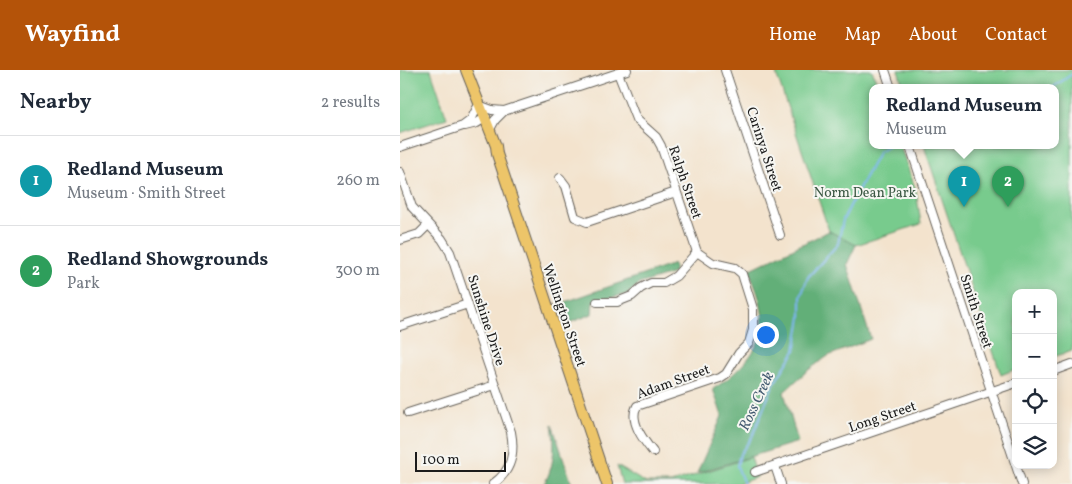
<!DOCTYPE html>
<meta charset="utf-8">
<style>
:root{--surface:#fff;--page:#f6f6f7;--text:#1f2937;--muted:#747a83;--line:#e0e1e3;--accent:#b45309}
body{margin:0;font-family:Vollkorn,serif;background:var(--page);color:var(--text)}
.controls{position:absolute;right:15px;bottom:15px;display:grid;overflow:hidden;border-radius:10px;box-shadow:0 2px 12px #0003}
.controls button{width:45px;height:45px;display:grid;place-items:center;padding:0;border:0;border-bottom:1px solid var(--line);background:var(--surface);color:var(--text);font:25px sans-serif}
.scale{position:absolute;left:15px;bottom:12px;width:91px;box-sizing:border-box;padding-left:5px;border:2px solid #1c1c1c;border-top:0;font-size:14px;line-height:18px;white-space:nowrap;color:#1c1c1c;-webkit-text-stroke:4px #f6f6f2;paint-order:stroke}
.you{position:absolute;left:365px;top:264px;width:18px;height:18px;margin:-12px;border:4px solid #fff;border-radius:50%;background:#1a73e8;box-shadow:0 0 0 8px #1a73e833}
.badge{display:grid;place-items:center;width:32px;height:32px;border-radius:50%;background:var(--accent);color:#fff;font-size:16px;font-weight:700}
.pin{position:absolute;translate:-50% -41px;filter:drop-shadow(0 1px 2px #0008)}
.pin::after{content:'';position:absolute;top:26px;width:18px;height:15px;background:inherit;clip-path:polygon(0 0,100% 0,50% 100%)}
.popup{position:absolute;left:469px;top:14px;width:190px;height:65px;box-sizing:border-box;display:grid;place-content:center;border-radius:10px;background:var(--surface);filter:drop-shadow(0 1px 4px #0005);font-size:16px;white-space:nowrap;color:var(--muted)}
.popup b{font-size:19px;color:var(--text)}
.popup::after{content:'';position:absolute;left:50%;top:100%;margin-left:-10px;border:10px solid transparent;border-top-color:var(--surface)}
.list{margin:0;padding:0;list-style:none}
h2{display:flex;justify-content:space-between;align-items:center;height:65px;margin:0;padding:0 20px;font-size:21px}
h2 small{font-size:16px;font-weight:400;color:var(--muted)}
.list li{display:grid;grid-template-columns:32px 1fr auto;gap:15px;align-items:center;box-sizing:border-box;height:90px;padding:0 20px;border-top:1px solid var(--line)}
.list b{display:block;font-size:19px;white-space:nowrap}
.list p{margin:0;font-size:16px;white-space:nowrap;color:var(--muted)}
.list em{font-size:16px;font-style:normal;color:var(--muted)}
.icon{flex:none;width:28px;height:28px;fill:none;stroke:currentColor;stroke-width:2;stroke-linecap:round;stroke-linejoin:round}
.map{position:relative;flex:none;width:672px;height:414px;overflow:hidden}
header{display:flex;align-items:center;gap:30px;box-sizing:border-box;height:70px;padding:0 25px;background:var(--accent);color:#fff}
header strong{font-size:24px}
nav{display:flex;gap:28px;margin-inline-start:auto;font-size:18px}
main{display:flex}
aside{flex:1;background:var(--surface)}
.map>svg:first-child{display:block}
.green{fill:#78cb8d;stroke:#4a7454}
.forest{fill:#62af78;stroke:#3f664a}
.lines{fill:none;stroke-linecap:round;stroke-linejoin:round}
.stream{stroke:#7eb6ee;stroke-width:2}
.minor-casing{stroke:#67625a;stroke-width:10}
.major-casing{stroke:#67625a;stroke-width:12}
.minor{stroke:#fff;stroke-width:8}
.major{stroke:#edc569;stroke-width:10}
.labels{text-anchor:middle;stroke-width:4;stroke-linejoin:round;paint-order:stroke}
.street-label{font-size:14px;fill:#1c1c1c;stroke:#f6f6f2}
.park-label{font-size:14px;fill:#3c5944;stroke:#f6f6f2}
.water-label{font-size:15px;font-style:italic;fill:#435a70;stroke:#f6f6f2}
</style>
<header>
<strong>Wayfind</strong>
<nav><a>Home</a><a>Map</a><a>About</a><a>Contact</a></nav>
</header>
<main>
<aside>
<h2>Nearby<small>2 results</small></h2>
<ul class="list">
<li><span class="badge" style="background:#0f9aa8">1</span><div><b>Redland Museum</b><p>Museum · Smith Street</p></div><em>260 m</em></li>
<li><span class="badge" style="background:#2e9e5b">2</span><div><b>Redland Showgrounds</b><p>Park</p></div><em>300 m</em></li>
</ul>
</aside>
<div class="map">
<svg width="672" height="414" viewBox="0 0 672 414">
<rect width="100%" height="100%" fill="#f6f6f2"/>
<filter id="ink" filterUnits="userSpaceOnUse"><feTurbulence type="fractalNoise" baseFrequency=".02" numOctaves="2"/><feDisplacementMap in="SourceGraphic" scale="10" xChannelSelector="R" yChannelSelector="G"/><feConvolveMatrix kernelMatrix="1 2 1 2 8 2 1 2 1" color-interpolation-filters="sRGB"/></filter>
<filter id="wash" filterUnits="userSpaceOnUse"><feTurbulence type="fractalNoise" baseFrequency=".0096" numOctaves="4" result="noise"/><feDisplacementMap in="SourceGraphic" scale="20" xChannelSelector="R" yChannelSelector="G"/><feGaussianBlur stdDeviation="1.12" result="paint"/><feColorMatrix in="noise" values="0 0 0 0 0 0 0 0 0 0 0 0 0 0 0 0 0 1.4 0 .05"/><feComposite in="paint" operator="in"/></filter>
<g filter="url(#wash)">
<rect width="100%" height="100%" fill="#f3e3cd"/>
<g class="green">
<polygon points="0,0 31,0 47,48 0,63"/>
<polygon points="375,0 472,0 479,18 473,18 473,76 500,76 516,120 521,154 456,175 429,161"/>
<polygon points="498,0 672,0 672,281 653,287 653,223 616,223 616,299 601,305 524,76 655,76 655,18 504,18"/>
<polygon points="351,387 357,407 338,414 222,414 217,396 246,413 271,413"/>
</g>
<g class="forest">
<path d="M429,161L456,175L447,194L471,269L428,286L407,301L384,322L398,372L297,403L322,346L313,319C341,301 370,273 361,237C359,224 353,212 349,200Z"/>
<polygon points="274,194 274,203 239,214 228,224 193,231 192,244 169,253 162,233"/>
<path d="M152,354L172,414H144C155,395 155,375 152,354Z"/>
</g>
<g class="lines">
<g class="stream">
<polyline points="652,18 672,4"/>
<polyline points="344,414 337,396 340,384 352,367 373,315 395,281 401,247 401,226 408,207 438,174 443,150 458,120 479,82 489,76"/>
</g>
</g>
</g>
<g filter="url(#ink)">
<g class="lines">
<g class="minor-casing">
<g id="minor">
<polyline points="325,0 380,165"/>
<polyline points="485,0 491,18"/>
<polyline points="218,3 236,49 256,67 261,76 297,182"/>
<polyline points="81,36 92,40 104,41"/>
<polyline points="65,56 77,53 86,47"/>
<polyline points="90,59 95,50 104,41 227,0"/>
<polyline points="510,76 622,414"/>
<polyline points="0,77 63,56 71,50 77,38"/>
<path d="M0,102L12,137L42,169L50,182L111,362C115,383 112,401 93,414"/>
<polyline points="160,108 166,116 175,147 187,152 276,122"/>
<polyline points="0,170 19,164 28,155"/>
<polyline points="197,232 217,232 232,226 241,218 251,213 264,213 276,206 297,182"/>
<polyline points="0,256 68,234"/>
<polyline points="653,301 672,294"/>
<polyline points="8,343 95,315"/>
<path d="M253,382C245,372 228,351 237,336L320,308L326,304L339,283L349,273L353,260V239L342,204L335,198L313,193L297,182"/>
<polyline points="375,396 381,414"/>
<polyline points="355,402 616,313"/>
</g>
</g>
<g class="major-casing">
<polyline id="major" points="66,0 96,76 97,84 207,414"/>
</g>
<use href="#minor" class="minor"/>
<use href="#major" class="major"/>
</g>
</g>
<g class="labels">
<g class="street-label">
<text transform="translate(365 79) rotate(72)" y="5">Carinya Street</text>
<text transform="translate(286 112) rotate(71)" y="5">Ralph Street</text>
<text transform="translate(577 241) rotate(72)" y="5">Smith Street</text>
<text transform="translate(165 245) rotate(71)" y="5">Wellington Street</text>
<text transform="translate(87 250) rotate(72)" y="5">Sunshine Drive</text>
<text transform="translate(273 311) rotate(-20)" y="5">Adam Street</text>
<text transform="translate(482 346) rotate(-19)" y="5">Long Street</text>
</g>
<g class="park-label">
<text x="465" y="127">Norm Dean Park</text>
</g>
<g class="water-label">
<text transform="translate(356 331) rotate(-65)" y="5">Ross Creek</text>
</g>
</g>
</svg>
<div class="controls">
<button>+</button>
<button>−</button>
<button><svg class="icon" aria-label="locate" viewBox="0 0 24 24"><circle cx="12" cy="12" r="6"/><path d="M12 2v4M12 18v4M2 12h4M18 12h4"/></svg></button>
<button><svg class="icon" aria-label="layers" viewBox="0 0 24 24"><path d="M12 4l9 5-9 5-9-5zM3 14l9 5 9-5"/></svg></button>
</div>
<div class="scale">100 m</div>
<div class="you"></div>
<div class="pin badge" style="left:564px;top:137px;background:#0f9aa8">1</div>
<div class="popup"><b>Redland Museum</b>Museum</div>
<div class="pin badge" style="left:608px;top:137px;background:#2e9e5b">2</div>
</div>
</main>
